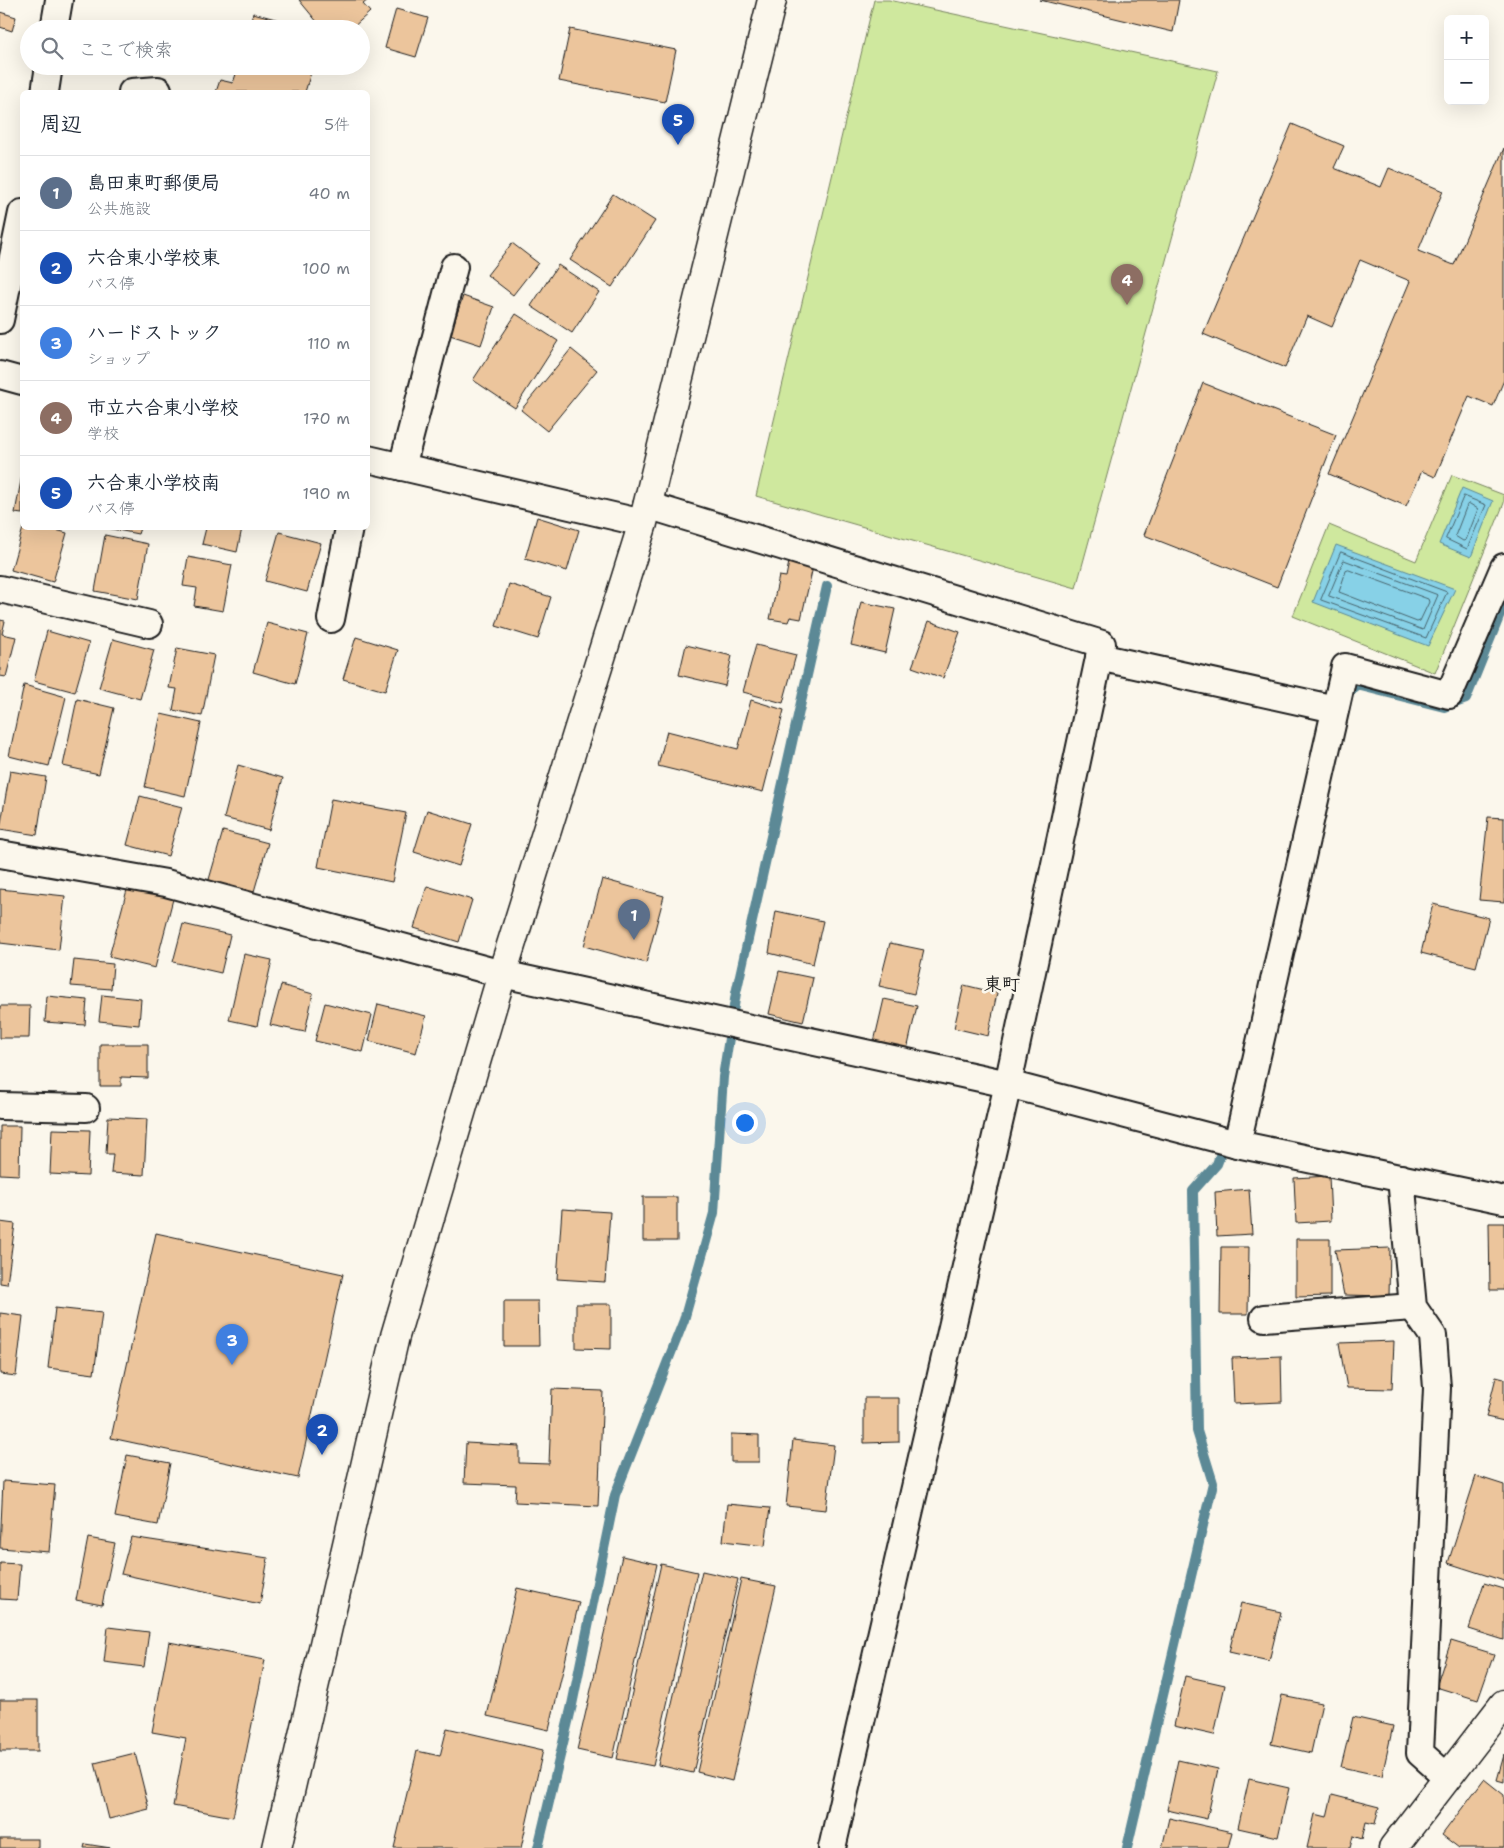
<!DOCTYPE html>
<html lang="ja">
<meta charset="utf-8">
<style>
:root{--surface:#fff;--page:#f6f6f7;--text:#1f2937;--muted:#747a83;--line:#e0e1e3;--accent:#b45309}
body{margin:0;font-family:"Shantell Sans","Klee One",sans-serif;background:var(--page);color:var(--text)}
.controls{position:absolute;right:15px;top:15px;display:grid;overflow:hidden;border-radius:8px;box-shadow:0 5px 20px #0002}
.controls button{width:45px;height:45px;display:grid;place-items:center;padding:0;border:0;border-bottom:1px solid var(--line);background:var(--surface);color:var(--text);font:25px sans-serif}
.you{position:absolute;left:744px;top:1122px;width:18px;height:18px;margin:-12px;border:4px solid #fff;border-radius:50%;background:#1a73e8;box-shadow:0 0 0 8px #1a73e833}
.badge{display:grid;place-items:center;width:32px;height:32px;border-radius:50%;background:var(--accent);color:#fff;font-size:16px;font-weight:700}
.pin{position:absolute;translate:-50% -41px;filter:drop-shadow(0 1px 2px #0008)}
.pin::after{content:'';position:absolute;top:26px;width:18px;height:15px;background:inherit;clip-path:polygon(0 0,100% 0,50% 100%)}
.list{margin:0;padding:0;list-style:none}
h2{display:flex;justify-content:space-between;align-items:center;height:65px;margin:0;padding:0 20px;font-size:21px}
h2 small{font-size:16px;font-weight:400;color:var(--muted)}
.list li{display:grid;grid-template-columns:32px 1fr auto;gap:15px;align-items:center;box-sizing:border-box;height:75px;padding:0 20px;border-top:1px solid var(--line)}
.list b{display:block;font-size:19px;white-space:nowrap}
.list p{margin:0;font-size:16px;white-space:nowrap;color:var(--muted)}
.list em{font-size:16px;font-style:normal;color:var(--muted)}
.icon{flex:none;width:28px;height:28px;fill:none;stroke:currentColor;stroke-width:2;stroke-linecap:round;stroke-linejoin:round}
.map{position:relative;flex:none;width:1504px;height:1848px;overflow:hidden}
.search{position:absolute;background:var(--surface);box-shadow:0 5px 20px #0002;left:20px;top:20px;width:350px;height:55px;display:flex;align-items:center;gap:12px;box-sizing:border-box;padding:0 18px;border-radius:28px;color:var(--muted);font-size:19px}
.panel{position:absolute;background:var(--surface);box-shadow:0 5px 20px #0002;left:20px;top:90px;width:350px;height:440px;border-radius:8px}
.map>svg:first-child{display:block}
.green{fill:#cfe89e;stroke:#76825d}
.water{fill:#87d1e7;stroke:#5c8996}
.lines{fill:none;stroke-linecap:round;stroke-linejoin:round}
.shore{stroke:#47646d;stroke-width:1}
.stream{stroke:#5c8996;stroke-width:10}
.building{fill:#ecc59c;stroke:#1c1c1c}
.minor-casing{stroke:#1c1c1c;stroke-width:30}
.tertiary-casing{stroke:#1c1c1c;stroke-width:31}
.minor{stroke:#fbf7ec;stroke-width:26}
.tertiary{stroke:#fbf7ec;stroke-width:28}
.labels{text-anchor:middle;stroke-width:5;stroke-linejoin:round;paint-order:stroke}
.quarter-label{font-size:18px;font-weight:bold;fill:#1c1c1c;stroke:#fbf7ec}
</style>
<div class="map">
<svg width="1504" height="1848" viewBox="0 0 1504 1848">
<rect width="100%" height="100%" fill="#fbf7ec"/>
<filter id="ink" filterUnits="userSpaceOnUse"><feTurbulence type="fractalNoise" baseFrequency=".02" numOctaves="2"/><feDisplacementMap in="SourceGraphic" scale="10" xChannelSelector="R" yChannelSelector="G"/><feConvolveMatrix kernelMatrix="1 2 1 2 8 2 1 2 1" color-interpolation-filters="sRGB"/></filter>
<g filter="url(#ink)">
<g class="green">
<polygon points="874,0 889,0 1218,71 1076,588 756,496"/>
<polygon points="1452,475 1504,495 1504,503 1435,673 1293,616 1329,525 1416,561"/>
</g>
<g class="water">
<polygon points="1462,488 1493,501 1471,557 1439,544"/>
<polygon points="1336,545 1455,589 1428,646 1313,602"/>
</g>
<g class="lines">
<g class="shore">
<polygon points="1464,496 1486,505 1467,549 1446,539"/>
<polygon points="1470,504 1478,509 1466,540 1463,541 1455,536 1467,505"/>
<polygon points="1341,552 1447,592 1426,638 1321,600"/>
<polygon points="1344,560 1438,595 1423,630 1329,596"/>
<polygon points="1349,570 1428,599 1429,602 1420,621 1417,622 1339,592 1346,571"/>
</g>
<g class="stream">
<polyline points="1345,696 1357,685 1444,707 1466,699 1504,605"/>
<polyline points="538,1848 572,1705 615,1495 684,1320 714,1213 723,1077 736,993 827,586"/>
<polyline points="1127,1848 1213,1483 1197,1431 1193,1191 1217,1164 1225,1142"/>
</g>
</g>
<g class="building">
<polygon points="299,0 368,0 363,4 370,12 351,29 344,29 342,26 339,29 323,29"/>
<polygon points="1040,0 1179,0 1173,32"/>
<polygon points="396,9 428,18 416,57 385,48"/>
<polygon points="0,12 16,17 12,31 0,27"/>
<polygon points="253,13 298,25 297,29 249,29"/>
<polygon points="570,29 676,50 665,102 559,81"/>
<polygon points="230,66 313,66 305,92 216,92 220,80 233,83 236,74 228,68"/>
<polygon points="1292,124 1344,146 1334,168 1381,187 1389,168 1443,191 1418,251 1454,265 1504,148 1504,380 1493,406 1469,396 1435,477 1422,471 1406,506 1329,474 1410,281 1360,260 1332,327 1307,316 1285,368 1203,334"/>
<polygon points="613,194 655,221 612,287 570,260"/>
<polygon points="512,243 538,263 513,295 487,275"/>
<polygon points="558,265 599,292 572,333 531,306"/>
<polygon points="463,296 494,307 481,345 450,335"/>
<polygon points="516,314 558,341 515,408 473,380"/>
<polygon points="571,349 597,370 547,431 521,410"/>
<polygon points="1203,383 1336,435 1277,587 1144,535"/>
<polygon points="22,475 22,514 15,513"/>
<polygon points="537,517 579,530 567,571 525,559"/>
<polygon points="23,528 48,528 67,533 53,582 11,570"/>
<polygon points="107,528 140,528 138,534"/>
<polygon points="206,528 242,528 237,552 202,544"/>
<polygon points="279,532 321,543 307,592 265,581"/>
<polygon points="105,535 148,544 138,599 95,591"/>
<polygon points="188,557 232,565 223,611 194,606 197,588 183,586"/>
<polygon points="789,562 813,567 801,619 790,617 788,622 770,619 779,576 786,577"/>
<polygon points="509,584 551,597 538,639 496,626"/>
<polygon points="861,602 895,609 885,653 851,645"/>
<polygon points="0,620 5,621 2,634 16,637 6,677 0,676"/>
<polygon points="929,621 960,632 943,678 912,667"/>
<polygon points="267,623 308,634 295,684 253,672"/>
<polygon points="47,631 89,643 75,692 34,681"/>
<polygon points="356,637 398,650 385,691 343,679"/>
<polygon points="113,639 154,650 140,699 99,688"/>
<polygon points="686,645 732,656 725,686 679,675"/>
<polygon points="756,645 796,655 783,703 743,692"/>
<polygon points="177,648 214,655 202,716 173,710 177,689 169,688"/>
<polygon points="24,685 66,697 49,766 9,756"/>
<polygon points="77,699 114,708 99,774 63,766"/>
<polygon points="751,700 784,710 763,792 658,766 667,731 738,749"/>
<polygon points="161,714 201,723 185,796 145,787"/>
<polygon points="238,765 283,778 269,830 224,818"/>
<polygon points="10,771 46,777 37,835 0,829"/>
<polygon points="140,796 182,807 168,856 127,845"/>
<polygon points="331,799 406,813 392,882 318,867"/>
<polygon points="427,810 472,824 459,866 414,852"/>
<polygon points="1488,817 1504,818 1504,902 1479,900"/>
<polygon points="223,831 268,843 253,895 208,883"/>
<polygon points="602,879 664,896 646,963 584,946"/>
<polygon points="128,886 173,899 155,968 109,957"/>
<polygon points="427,886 472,900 459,942 414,928"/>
<polygon points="0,889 65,896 59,950 0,943"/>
<polygon points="1433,904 1489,918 1476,967 1421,953"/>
<polygon points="776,911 823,921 813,964 769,953"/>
<polygon points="183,924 230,935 221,973 173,962"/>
<polygon points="890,943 924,950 914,994 879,986"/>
<polygon points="244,954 272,960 257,1026 229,1020"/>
<polygon points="74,960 113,964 111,989 71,986"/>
<polygon points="779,971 813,978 803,1022 769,1014"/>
<polygon points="281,985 313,994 305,1032 270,1025"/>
<polygon points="964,985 997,993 988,1036 954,1028"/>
<polygon points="102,995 141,999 139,1025 99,1021"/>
<polygon points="47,996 87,1000 85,1025 45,1022"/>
<polygon points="884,999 917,1006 907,1050 874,1042"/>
<polygon points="325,1003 372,1015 363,1052 315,1041"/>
<polygon points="378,1004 426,1016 416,1053 369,1041"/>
<polygon points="0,1006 30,1006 29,1038 0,1038"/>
<polygon points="100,1044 148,1044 148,1078 121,1077 121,1086 100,1086"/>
<polygon points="108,1117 147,1119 144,1175 111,1173 113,1154 106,1154"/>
<polygon points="0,1126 20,1126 19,1175 0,1174"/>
<polygon points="52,1129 90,1130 88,1176 50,1174"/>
<polygon points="1329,1176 1331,1221 1296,1223 1294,1178"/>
<polygon points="1249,1189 1252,1234 1217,1236 1215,1192"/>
<rect x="643" y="1197" width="34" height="44"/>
<polygon points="562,1209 610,1212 605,1282 557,1279"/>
<polygon points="0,1222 15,1224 7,1284 0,1283"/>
<polygon points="1489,1223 1504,1223 1504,1290 1490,1290"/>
<polygon points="156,1233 343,1274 298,1478 111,1438"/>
<polygon points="1296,1239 1330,1239 1330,1296 1296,1297"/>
<polygon points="1221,1247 1249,1247 1248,1314 1220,1314"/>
<polygon points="1390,1248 1389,1296 1344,1295 1335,1250"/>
<polygon points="504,1301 538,1301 539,1346 504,1346"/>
<polygon points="576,1304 611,1304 611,1349 576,1348"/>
<polygon points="55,1308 102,1313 94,1374 48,1368"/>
<polygon points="0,1313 23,1316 16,1376 0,1374"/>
<polygon points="1394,1341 1392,1389 1347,1388 1339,1343"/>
<polygon points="1281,1356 1282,1402 1234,1404 1232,1358"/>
<polygon points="1496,1377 1504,1379 1504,1421 1486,1417"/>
<polygon points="552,1389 603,1391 598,1506 515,1502 516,1485 464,1483 466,1443 519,1446 519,1463 549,1464"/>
<polygon points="864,1398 899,1398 899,1442 864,1443"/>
<polygon points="731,1434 759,1435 759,1462 731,1462"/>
<polygon points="793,1440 834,1445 826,1510 786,1506"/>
<polygon points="127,1455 170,1463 158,1525 115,1517"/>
<polygon points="1476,1476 1504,1485 1504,1581 1448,1563"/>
<polygon points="3,1481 55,1485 49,1552 0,1548"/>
<polygon points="727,1504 770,1508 765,1546 723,1541"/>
<polygon points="131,1537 268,1558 260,1604 121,1574"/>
<polygon points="88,1538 115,1543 102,1605 76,1600"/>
<polygon points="622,1556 657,1564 613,1758 577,1750"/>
<polygon points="0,1563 20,1564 17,1600 0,1599"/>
<polygon points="661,1564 697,1572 653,1766 617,1759"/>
<polygon points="702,1571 738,1579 693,1773 658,1765"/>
<polygon points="741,1579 776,1586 732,1781 697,1772"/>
<polygon points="1484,1583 1504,1589 1504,1640 1469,1629"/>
<polygon points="517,1588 579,1602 549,1730 487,1716"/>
<polygon points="1241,1603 1281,1612 1269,1661 1229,1652"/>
<polygon points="108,1627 149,1632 144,1667 104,1662"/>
<polygon points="1451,1641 1494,1654 1478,1700 1436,1687"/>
<polygon points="169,1642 265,1660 233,1817 173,1806 186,1738 152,1732"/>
<polygon points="1185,1676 1225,1685 1214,1735 1174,1726"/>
<polygon points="1282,1695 1322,1703 1311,1753 1271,1744"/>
<rect x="0" y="1700" width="38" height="51"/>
<polygon points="1353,1717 1393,1726 1382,1776 1341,1767"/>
<polygon points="447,1728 543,1750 521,1848 394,1848 417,1751 440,1756"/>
<polygon points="135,1753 149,1809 109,1819 95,1763"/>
<polygon points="1504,1755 1504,1782 1497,1780"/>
<polygon points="1178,1760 1218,1769 1207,1819 1167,1810"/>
<polygon points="1249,1779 1289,1788 1278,1837 1238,1828"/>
<polygon points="1484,1779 1504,1795 1504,1848 1459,1848 1442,1835"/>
<polygon points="1332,1795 1379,1807 1375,1824 1366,1822 1362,1839 1353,1836 1350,1848 1307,1848 1315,1814 1327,1817"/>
<polygon points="1169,1818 1232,1832 1228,1848 1162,1848"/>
<rect x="0" y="1839" width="38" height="9"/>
<polygon points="85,1844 111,1848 84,1848"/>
</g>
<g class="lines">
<g class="minor-casing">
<g id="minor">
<polyline points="54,29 59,0"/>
<polyline points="45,92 49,66"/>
<polyline points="132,92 158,90"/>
<polyline points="0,320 22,213"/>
<polyline points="0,375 22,381"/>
<polyline points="368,459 643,523"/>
<polyline points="402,467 454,267"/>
<polyline points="647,505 1102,644 1008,1084 832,1848"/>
<polyline points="0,589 149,624"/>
<polyline points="331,619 349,528"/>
<polyline points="1099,657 1335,709"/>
<polyline points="0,854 166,883 502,974 1008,1084 1237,1144 1504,1200"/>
<polyline points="0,1106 86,1108"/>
<polyline points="1237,1144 1345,667 1449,695 1504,567"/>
<polyline points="1401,1178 1413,1307 1433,1336 1437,1388 1420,1753 1447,1777"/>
<polyline points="1264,1318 1413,1307"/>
</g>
</g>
<g class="tertiary-casing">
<g id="tertiary">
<polyline points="277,1848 395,1336 502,974 643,523 772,0"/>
<polyline points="1393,1848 1504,1704"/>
</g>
</g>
<use href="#minor" class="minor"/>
<use href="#tertiary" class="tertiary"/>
</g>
</g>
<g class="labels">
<g class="quarter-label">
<text x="1002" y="990">東町</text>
</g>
</g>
</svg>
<div class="controls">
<button>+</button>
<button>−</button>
</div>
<div class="you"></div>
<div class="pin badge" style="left:634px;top:940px;background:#5c6f8a">1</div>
<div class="pin badge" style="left:322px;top:1455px;background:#1a4fb4">2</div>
<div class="pin badge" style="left:232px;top:1365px;background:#3f7fe0">3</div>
<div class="pin badge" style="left:1127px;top:305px;background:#8d6e63">4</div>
<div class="pin badge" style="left:678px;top:145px;background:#1a4fb4">5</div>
<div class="search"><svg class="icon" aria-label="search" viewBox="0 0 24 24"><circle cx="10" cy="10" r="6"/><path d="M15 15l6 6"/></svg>ここで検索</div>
<section class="panel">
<h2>周辺<small>5件</small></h2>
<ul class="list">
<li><span class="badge" style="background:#5c6f8a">1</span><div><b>島田東町郵便局</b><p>公共施設</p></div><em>40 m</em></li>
<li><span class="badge" style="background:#1a4fb4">2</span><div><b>六合東小学校東</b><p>バス停</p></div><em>100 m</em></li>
<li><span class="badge" style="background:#3f7fe0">3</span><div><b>ハードストック</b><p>ショップ</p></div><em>110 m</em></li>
<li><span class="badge" style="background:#8d6e63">4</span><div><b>市立六合東小学校</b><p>学校</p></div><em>170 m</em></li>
<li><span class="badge" style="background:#1a4fb4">5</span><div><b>六合東小学校南</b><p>バス停</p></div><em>190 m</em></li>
</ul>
</section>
</div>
